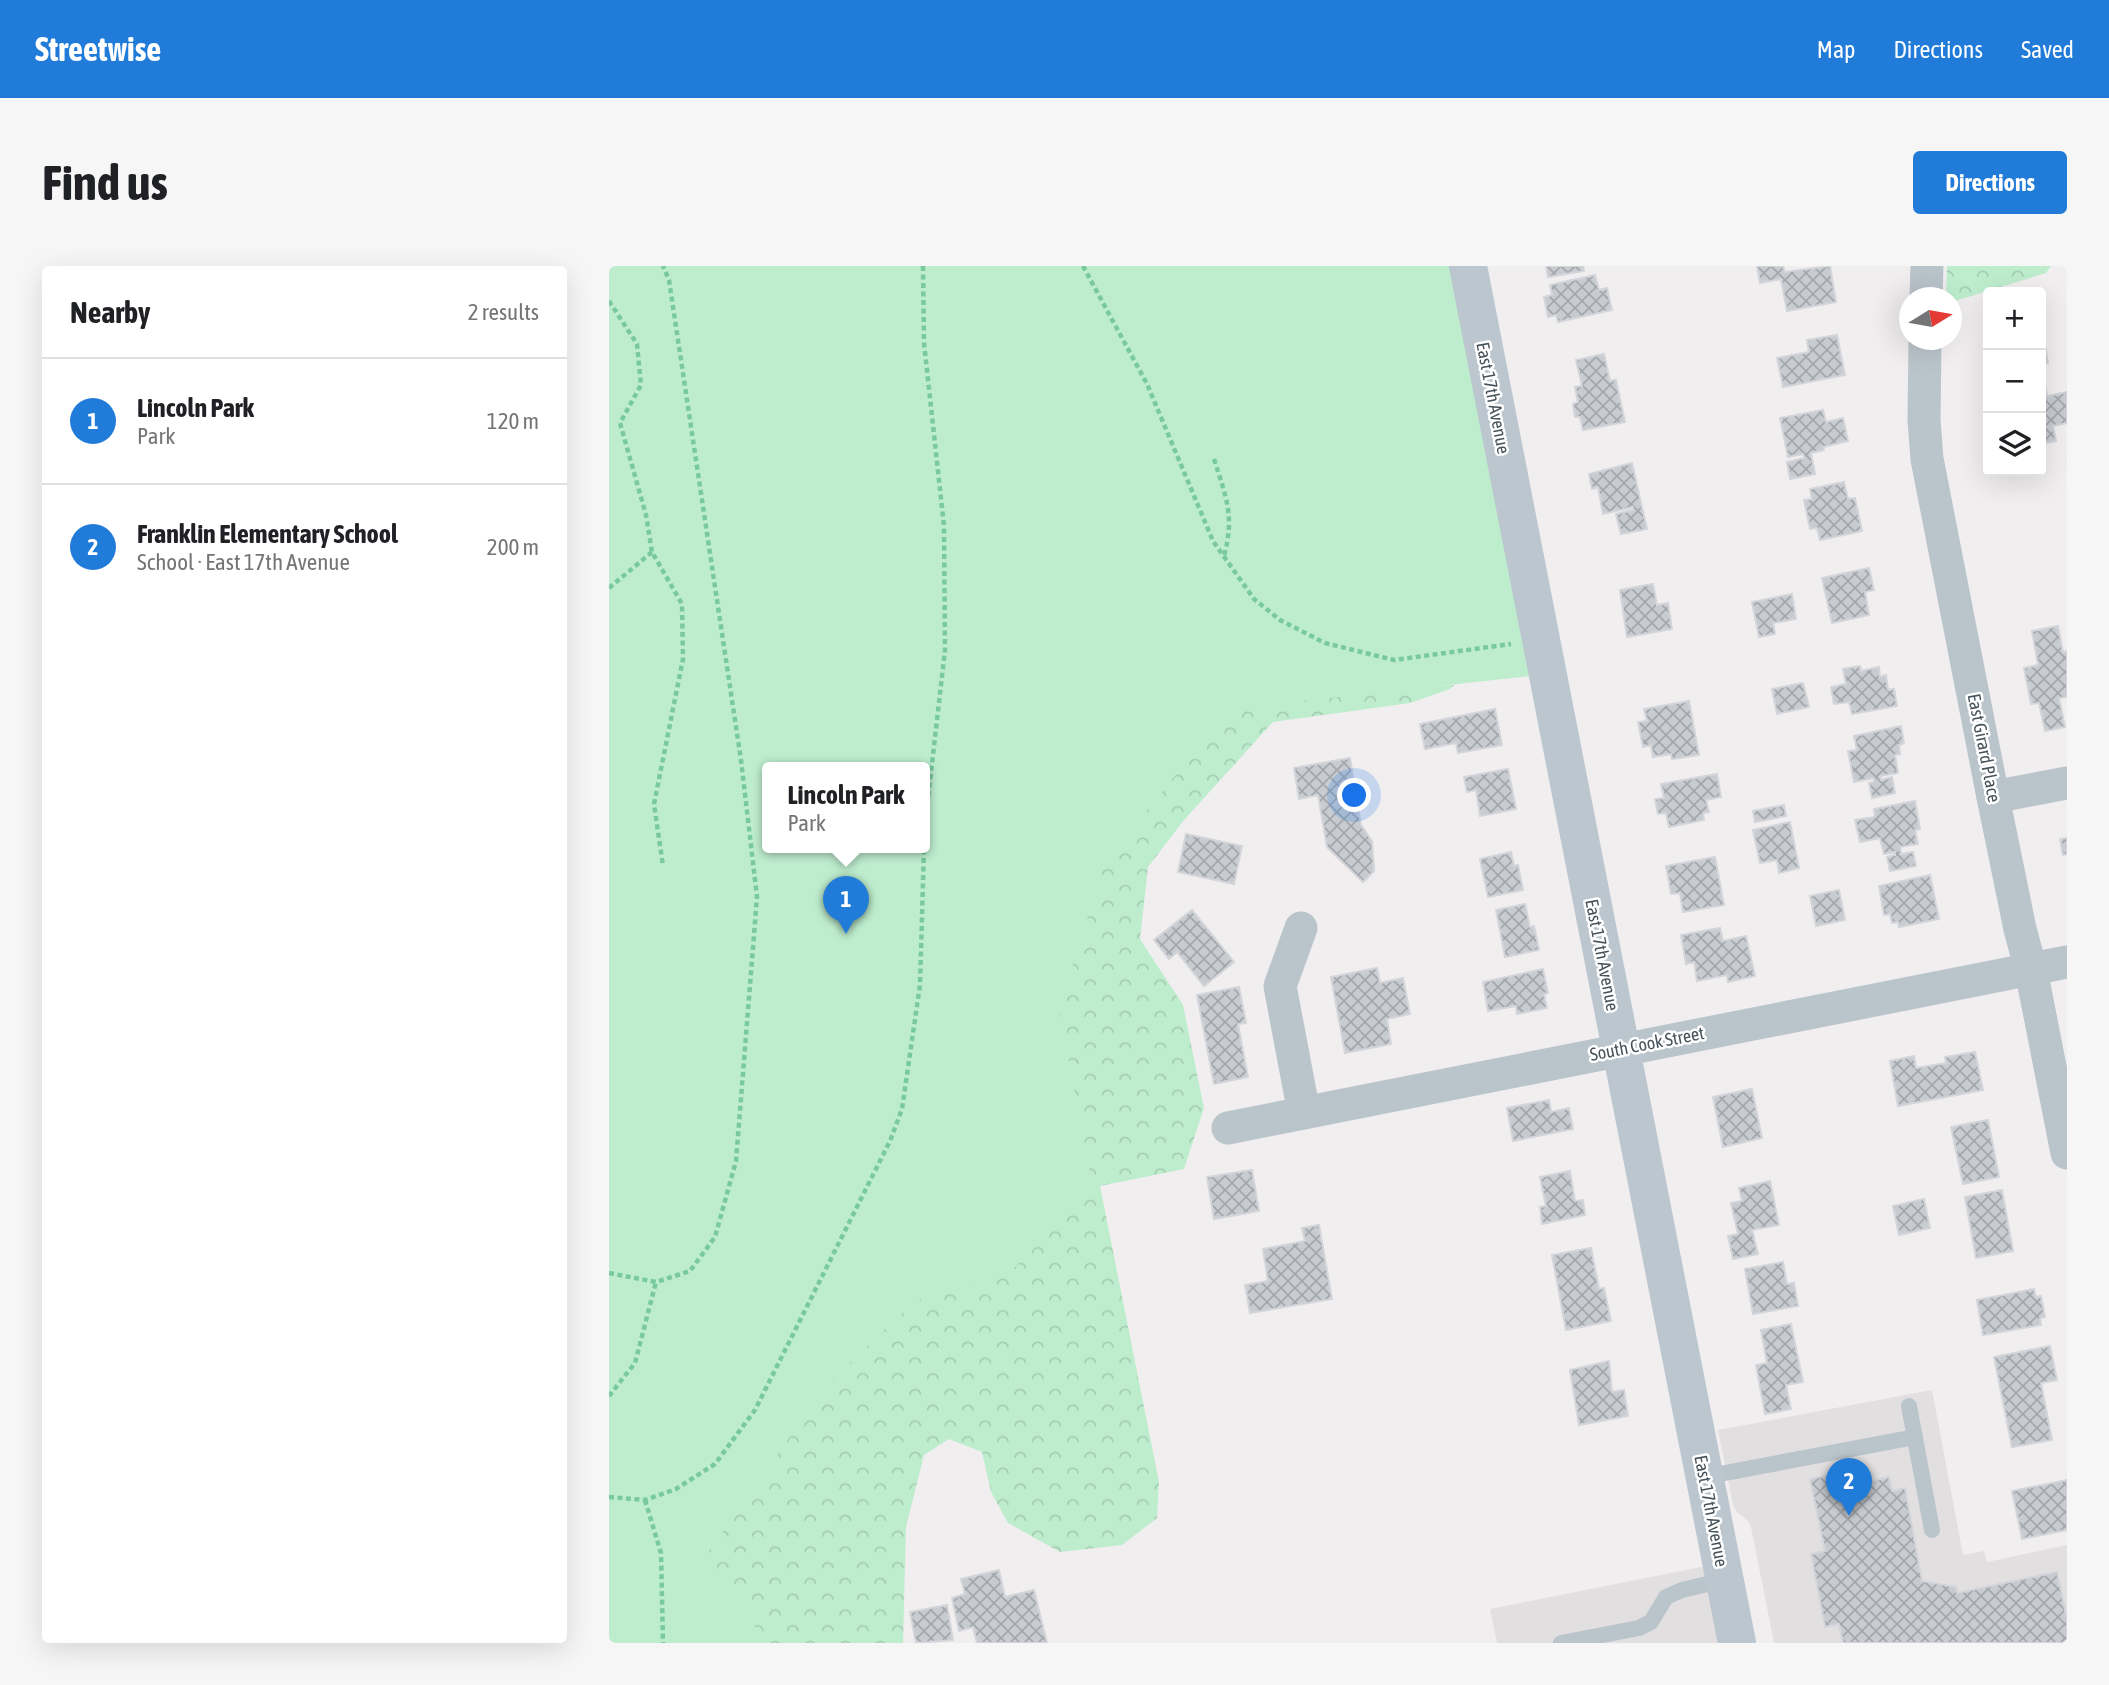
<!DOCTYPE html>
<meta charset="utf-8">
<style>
:root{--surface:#fff;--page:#f6f6f6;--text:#202124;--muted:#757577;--line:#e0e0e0;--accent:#217bd8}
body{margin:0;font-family:"Asap Condensed",sans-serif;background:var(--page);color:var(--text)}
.controls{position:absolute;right:21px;top:21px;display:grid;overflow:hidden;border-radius:7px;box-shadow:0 7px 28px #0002}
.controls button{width:63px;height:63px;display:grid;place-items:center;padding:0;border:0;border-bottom:2px solid var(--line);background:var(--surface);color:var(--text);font:35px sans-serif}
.compass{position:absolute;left:1290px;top:21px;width:63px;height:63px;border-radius:50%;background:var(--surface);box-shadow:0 7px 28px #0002;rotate:79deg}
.you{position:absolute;left:746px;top:530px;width:24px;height:24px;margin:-18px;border:5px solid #fff;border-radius:50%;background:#1a73e8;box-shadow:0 0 0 10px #1a73e833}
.badge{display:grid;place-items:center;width:46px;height:46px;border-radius:50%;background:var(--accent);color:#fff;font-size:23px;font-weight:700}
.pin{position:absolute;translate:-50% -58px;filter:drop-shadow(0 2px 4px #0008)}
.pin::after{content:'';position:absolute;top:37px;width:24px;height:21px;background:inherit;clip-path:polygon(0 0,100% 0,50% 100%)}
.popup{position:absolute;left:153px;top:496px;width:168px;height:91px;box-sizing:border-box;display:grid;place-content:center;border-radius:7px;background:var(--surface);filter:drop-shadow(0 2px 5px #0005);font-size:23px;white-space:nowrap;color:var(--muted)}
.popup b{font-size:26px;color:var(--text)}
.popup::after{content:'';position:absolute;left:50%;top:100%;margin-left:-14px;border:14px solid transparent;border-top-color:var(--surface)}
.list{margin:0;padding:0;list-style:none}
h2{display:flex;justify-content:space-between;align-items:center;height:91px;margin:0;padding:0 28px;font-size:30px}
h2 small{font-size:23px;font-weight:400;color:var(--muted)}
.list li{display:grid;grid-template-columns:46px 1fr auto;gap:21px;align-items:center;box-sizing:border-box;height:126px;padding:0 28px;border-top:2px solid var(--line)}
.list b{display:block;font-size:26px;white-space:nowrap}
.list p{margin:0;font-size:23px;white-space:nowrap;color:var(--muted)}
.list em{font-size:23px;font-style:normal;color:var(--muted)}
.icon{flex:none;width:38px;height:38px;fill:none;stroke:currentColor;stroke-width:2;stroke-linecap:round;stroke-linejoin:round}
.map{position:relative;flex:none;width:1458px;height:1377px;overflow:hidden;border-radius:7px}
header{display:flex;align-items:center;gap:42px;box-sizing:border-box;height:98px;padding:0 35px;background:var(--accent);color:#fff}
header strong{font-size:33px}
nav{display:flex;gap:38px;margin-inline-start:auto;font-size:24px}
.intro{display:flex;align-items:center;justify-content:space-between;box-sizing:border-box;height:168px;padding:0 42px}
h1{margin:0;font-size:49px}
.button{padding:18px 32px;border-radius:7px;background:var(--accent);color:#fff;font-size:24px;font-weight:700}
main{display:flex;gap:42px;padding:0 42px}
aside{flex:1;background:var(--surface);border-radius:7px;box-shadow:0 7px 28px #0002}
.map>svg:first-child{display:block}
.education{fill:#e2dfe0}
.forest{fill:url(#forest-crowns)}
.park{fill:#beedce;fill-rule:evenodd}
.building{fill:url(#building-cross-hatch);stroke:#d3d5da;stroke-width:2}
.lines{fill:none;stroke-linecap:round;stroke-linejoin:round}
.path{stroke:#78c99d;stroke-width:4.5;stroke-dasharray:5 3.5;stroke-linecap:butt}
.lane{stroke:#bac4cb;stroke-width:16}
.street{stroke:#bac4cb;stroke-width:33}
.secondary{stroke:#bbc6cf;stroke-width:38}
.labels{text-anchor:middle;stroke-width:5;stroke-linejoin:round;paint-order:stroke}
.street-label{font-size:18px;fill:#47535b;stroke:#fff}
</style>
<header>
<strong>Streetwise</strong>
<nav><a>Map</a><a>Directions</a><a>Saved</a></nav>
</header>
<div class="intro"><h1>Find us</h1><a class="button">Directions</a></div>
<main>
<aside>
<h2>Nearby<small>2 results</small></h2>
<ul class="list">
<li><span class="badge">1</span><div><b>Lincoln Park</b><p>Park</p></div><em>120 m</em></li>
<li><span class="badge">2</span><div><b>Franklin Elementary School</b><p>School · East 17th Avenue</p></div><em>200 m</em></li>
</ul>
</aside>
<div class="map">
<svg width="1458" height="1377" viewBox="0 0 1458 1377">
<defs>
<pattern id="forest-crowns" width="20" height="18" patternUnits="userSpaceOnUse" patternTransform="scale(1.75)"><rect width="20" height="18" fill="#beedce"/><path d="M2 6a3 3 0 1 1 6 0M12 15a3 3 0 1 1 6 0" fill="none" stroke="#a5cdb3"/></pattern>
<pattern id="building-cross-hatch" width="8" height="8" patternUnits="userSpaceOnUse" patternTransform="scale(1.75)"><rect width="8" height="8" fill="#c8ccd1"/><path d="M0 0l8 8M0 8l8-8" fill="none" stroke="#a4a8ad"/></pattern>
</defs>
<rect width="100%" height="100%" fill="#f1eeef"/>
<g class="education">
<polygon points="1323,1124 1354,1289 1375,1285 1378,1296 1458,1279 1458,1377 1165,1377 1142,1261 1139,1255 1127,1245 1124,1239 1109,1164"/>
<polygon points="1097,1300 1113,1377 888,1377 881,1343"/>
</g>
<g class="forest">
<polygon points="1338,0 1442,0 1437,7 1343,36 1342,32 1337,31"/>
<polygon points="846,419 841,423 801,437 664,456 575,554 539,601 531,673 574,739 595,842 575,903 491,920 550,1216 548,1252 513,1279 451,1286 399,1257 382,1226 373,1186 340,1173 315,1189 297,1261 294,1377 81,1377 71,1354 316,582 316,502 0,448"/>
</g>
<path class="park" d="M0,0H841L921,410L621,443L497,594L450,742L484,924L398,1009L307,1034L218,1118L96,1291L106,1313L132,1337L144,1357L152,1377H0ZM158,502H316V582H158Z"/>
<g class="building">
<polygon points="937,0 974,0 975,5 939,11"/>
<polygon points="1148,0 1174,0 1176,6 1221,0 1227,36 1178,45 1172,13 1151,17"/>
<polygon points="986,9 990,24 998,22 1003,44 949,56 947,49 939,51 935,31 943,29 941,19"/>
<polygon points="1433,62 1439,97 1432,98 1438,130 1458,126 1458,157 1444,160 1447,175 1432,178 1432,63"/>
<polygon points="1228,69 1236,109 1174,121 1168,92 1200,86 1198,74"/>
<polygon points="995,88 1001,115 1007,114 1016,156 974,164 971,151 966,151 964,138 969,136 966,121 973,120 967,94"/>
<polygon points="1214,144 1217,156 1234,152 1239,175 1214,181 1215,184 1202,187 1206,208 1181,213 1178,196 1196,192 1194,188 1179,191 1171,152"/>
<polygon points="1023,197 1038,263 1012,268 1007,248 1024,244 1024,241 994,248 989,221 983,223 980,208"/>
<polygon points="1235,216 1239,233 1246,232 1253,265 1211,274 1208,262 1201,263 1195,234 1203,233 1201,223"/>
<polygon points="1260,302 1265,324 1256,326 1260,349 1223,357 1213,312"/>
<polygon points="1044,318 1048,339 1059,337 1063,363 1018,371 1011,324"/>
<polygon points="1183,328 1187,353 1164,357 1166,368 1150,371 1143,336"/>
<polygon points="1449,360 1454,386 1458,385 1458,431 1450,432 1456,461 1436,465 1430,437 1422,438 1415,402 1429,399 1423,365"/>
<polygon points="1251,400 1252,405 1270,401 1271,411 1277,409 1279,424 1285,423 1288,440 1243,448 1240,436 1225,438 1222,421 1237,418 1234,403"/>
<polygon points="1194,417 1200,441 1168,448 1163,423"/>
<polygon points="1080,435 1090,489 1063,493 1062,488 1044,491 1042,479 1034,481 1029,456 1038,455 1035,443"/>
<polygon points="886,443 893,479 849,487 847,477 816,483 811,458"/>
<polygon points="1292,460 1295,477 1290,479 1291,488 1286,489 1289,507 1271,510 1272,514 1283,511 1286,527 1263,532 1260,517 1265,516 1265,512 1245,516 1239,485 1248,484 1245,470"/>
<polygon points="741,492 752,559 763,575 765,605 754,616 718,581 709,529 690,533 685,502"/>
<polygon points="899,503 907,543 871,550 867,524 858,526 855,511"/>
<polygon points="1108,508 1112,531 1097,534 1100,546 1094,547 1095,554 1060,561 1057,547 1049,548 1046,533 1055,532 1052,518"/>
<polygon points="1306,535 1311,563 1306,564 1309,578 1291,581 1292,588 1304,586 1307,600 1281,605 1278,591 1286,589 1286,586 1275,588 1271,572 1251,576 1246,554 1266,551 1265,543"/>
<polygon points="1175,539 1177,550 1146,556 1144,545"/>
<polygon points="1181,556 1190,602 1170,607 1168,594 1151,597 1144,564"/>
<polygon points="577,568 633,580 625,618 569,606"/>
<polygon points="1458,572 1458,588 1454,589 1451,573"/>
<polygon points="902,586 905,600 909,599 914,624 879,631 871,593"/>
<polygon points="1106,591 1115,639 1074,646 1071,627 1062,628 1057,600"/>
<polygon points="1321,609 1330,653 1290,661 1289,656 1283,657 1281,648 1275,649 1270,620"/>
<polygon points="1230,624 1236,654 1207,660 1201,630"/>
<polygon points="916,638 921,661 925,660 930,684 896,691 887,644"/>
<polygon points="583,644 625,696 595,720 568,686 560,693 545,674"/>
<polygon points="1111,662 1114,675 1137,670 1146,710 1119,716 1118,709 1088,715 1085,696 1077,698 1072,669"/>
<polygon points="768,702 771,717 794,712 801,748 778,753 782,778 736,787 722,711"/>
<polygon points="934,703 939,727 935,728 938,742 908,748 907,740 879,745 874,716"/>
<polygon points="630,721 637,757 629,758 639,811 605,818 588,729"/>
<polygon points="1366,786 1374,824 1289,840 1281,795 1305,790 1307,802 1337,797 1336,791"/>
<polygon points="1143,823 1153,872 1114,881 1104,831"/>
<polygon points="940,834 942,846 960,842 964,863 904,875 898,842"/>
<polygon points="1379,854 1390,911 1354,918 1342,861"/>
<polygon points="643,904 650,945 605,953 598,911"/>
<polygon points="961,905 966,935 974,934 976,949 933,958 931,941 937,940 931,911"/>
<polygon points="1161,915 1170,959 1143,964 1149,988 1124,993 1119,970 1129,968 1122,937 1133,935 1130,922"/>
<polygon points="1393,924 1404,985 1367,992 1356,931"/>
<polygon points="1315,933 1321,962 1290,969 1284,940"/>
<polygon points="710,959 723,1033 641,1047 636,1019 659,1015 654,983 696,975 693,962"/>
<polygon points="982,982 990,1023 995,1022 1002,1055 957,1064 943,989"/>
<polygon points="1174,996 1178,1018 1185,1017 1189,1040 1144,1048 1136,1003"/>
<polygon points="1425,1023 1427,1031 1432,1030 1436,1051 1431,1052 1432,1059 1374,1069 1368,1034"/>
<polygon points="1182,1058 1194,1116 1177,1119 1182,1143 1156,1148 1147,1099 1158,1097 1152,1064"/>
<polygon points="1441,1080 1448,1114 1432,1117 1443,1174 1403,1181 1385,1091"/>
<polygon points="1000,1095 1003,1126 1015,1124 1019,1150 970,1159 961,1104"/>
<polygon points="1243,1204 1245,1211 1252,1209 1254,1217 1280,1211 1283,1225 1296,1222 1313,1315 1347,1321 1348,1327 1448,1306 1458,1353 1458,1377 1234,1377 1230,1358 1216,1361 1202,1288 1216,1285 1201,1213"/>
<polygon points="1458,1214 1458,1264 1413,1273 1403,1225"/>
<polygon points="390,1304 396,1331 425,1324 438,1377 368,1377 364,1361 350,1365 343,1332 356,1328 352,1313"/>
<polygon points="338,1339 344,1374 307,1377 301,1346"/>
</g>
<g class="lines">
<g class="path">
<polyline points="314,0 315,77 335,260 336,384 316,559"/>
<polyline points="474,0 538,118 604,275 645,333 671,354 716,377 785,394 902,378"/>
<polyline points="0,35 28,78 32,119 11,157 37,249 43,286 73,338 74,393 45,538 54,600"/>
<path d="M605,193C617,231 626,250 615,290"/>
<polyline points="0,322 43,286"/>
<polyline points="0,1007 47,1016 81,1005 106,971 127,895 148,631 132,494 60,14 54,0"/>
<polyline points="0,1130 26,1097 47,1016"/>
<polyline points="0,1231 36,1234 67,1223 106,1198 146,1144 281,875 293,843 311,719 315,582"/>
<polyline points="36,1234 52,1287 54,1377"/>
</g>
<g class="lane">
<polyline points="1300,1140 1323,1264"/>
<polyline points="1095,1211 1306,1171"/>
<polyline points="952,1377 1030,1362 1042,1356 1057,1331 1073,1324 1115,1314"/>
</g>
<g class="street">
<polyline points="1317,32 1318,0"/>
<polyline points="1316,74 1315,154 1318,193 1384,531 1411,663 1422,704 1458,887"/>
<polyline points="1384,531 1458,517"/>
<polyline points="692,662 671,720 695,847"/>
<polyline points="619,862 1458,696"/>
</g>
<polyline class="secondary" points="859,0 1128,1377"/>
</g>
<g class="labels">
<g class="street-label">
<text transform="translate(884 132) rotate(79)" y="6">East 17th Avenue</text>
<text transform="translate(1375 482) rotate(79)" y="6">East Girard Place</text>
<text transform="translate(993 689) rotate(79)" y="6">East 17th Avenue</text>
<text transform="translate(1038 778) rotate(-11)" y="6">South Cook Street</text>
<text transform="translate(1102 1245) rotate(79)" y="6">East 17th Avenue</text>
</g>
</g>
</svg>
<div class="controls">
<button>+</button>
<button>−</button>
<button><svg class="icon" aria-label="layers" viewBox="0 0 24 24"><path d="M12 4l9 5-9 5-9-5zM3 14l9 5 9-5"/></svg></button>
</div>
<svg class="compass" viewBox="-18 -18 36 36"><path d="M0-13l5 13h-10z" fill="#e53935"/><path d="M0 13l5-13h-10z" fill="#757577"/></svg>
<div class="you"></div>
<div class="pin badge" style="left:237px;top:668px">1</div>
<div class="popup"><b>Lincoln Park</b>Park</div>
<div class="pin badge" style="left:1240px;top:1250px">2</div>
</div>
</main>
